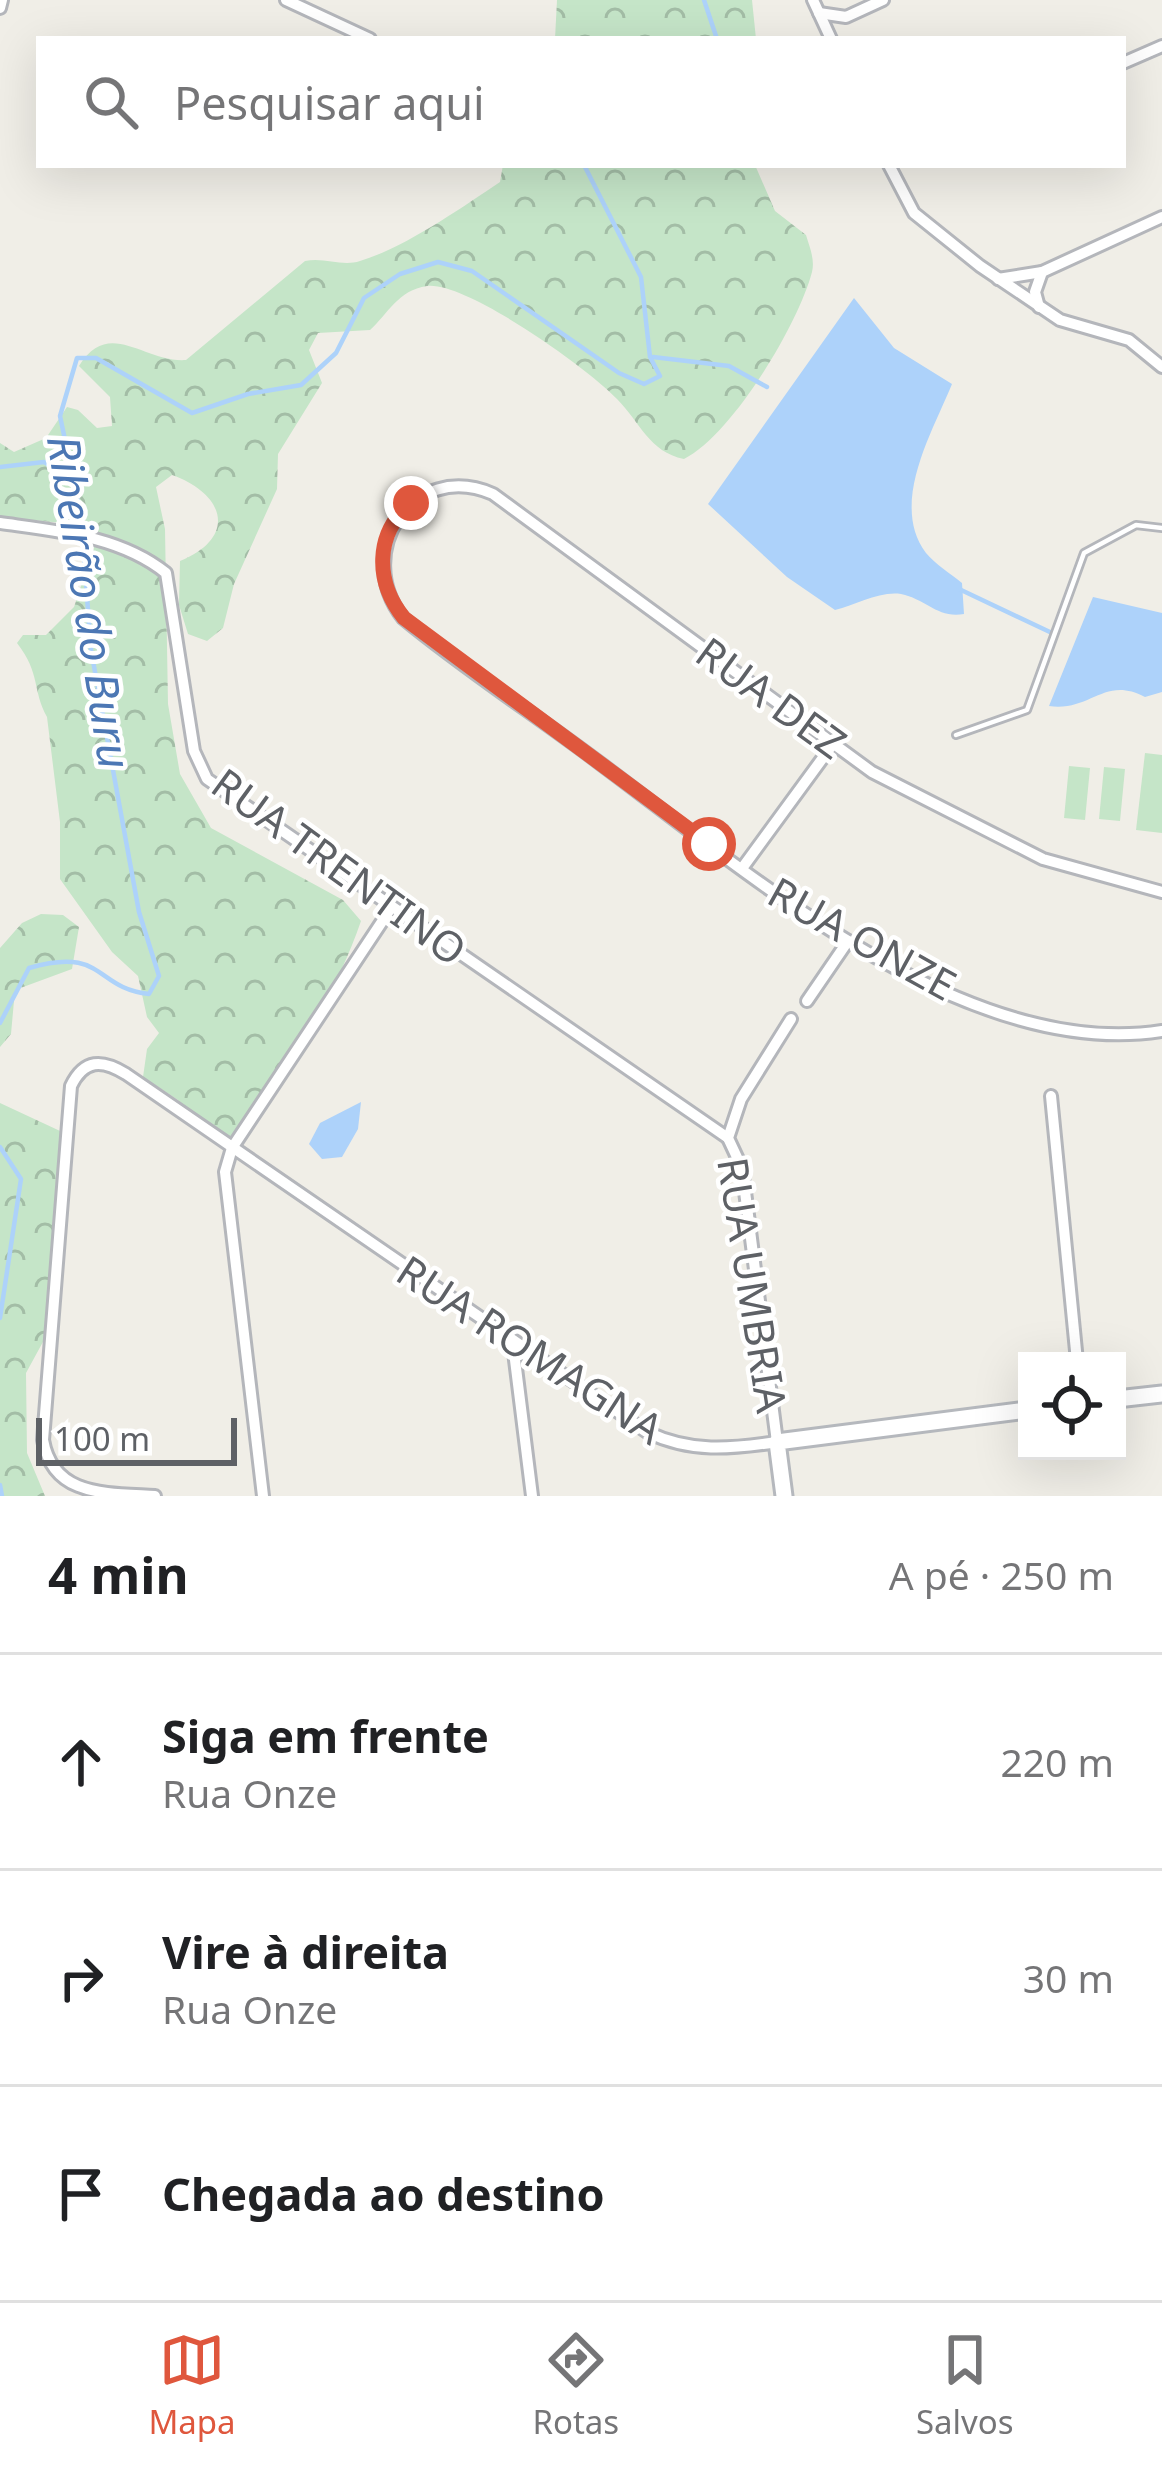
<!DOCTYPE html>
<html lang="pt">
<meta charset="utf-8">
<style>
:root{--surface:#fff;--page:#f2f2f2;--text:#202124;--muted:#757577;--line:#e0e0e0;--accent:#df573d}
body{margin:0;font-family:"Noto Sans",sans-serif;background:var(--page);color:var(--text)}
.controls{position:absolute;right:36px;bottom:36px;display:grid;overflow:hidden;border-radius:0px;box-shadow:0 12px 48px #0002}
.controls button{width:108px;height:108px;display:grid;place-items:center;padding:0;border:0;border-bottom:3px solid var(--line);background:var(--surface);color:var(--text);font:60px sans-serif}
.scale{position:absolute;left:36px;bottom:30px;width:201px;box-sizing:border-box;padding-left:12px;border:6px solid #5e6166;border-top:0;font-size:33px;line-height:42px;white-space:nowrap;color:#5e6166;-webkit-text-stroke:9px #fff;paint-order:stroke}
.stop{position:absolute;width:36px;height:36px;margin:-27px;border:9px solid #df573d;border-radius:50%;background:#fff}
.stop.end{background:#df573d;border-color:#fff;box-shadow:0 3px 12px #0008}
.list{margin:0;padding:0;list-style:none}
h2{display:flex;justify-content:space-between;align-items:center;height:156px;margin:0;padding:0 48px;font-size:51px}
h2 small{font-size:39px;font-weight:400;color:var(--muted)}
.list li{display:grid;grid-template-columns:78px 1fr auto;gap:36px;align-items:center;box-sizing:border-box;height:216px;padding:0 48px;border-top:3px solid var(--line)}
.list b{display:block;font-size:45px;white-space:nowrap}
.list p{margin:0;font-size:39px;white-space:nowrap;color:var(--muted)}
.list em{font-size:39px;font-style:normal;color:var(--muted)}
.icon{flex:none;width:66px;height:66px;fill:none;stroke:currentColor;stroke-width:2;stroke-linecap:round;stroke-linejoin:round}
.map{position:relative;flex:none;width:1162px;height:1496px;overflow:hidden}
.search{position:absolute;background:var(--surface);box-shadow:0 12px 48px #0002;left:36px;right:36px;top:36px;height:132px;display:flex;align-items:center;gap:30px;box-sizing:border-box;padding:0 42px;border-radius:0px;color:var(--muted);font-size:45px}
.sheet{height:804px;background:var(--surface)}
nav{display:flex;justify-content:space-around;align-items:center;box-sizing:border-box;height:168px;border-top:3px solid var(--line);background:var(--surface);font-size:33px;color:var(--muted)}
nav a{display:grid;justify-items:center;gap:6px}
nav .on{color:var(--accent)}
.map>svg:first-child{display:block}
.forest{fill:url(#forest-crowns)}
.green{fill:#c5e5c8}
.water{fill:#add2fa}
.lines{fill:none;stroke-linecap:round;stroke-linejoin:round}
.stream{stroke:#add2fa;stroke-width:4.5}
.lane-casing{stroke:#b4b6bb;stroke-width:10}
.street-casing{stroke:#b4b6bb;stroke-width:16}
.secondary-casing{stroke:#b5b8bd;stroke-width:21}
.lane{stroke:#fff;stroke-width:4.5}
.street{stroke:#fff;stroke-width:10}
.secondary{stroke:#fff;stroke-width:15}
.route{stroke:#df573d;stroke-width:15}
.labels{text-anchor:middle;stroke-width:9;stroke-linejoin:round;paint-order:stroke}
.street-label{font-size:42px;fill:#5e6166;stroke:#fff}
.water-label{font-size:45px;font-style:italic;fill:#4c77b4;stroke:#fff}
</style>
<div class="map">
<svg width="1162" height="1496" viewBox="0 0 1162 1496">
<defs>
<pattern id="forest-crowns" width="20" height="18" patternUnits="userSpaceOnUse" patternTransform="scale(3)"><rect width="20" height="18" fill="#c5e5c8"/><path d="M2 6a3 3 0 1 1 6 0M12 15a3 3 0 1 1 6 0" fill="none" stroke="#a3bda6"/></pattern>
</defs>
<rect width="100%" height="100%" fill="#f0eee7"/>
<g class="forest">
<polygon points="557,0 752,0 756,39 555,39"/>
<path d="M503,165H755L775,211L806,235C810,248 815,260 812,272C798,325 732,435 684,459C649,452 640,422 617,399C589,369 466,281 427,286C398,290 388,314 370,330L318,333L309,350L322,383L278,454L277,489L234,584L223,628L207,641L188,634L179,605L180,561C238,537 225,494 172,475L156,487L165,529L168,704L180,774L211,828L343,900L361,921C333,1003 284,1071 235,1141L206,1123L184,1119L178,1100L143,1077L147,1049L159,1033L147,1017L138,976L112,952L60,879V822L47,717C32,690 41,674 17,643L23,635H46L74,607L94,547L73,524L0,517V443L14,452L46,438L67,407L78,410L97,428L112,426L110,397L79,366C109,317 144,363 186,360L305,261C325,257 342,267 360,261C406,247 461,208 500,182Z"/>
<polygon points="41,914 63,915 79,927 72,969 15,990 11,1034 0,1047 0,948 22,923"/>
<polygon points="0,1103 73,1137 50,1329 26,1373 27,1453 45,1496 0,1496"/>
</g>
<g class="green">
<polygon points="1145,753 1162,755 1162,833 1136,830"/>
<polygon points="1069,766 1090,768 1085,820 1064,818"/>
<polygon points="1104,767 1125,769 1120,821 1099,819"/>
</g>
<g class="water">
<path d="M854,298L894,348L952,384C933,431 889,504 926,553C935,564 951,574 962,583L964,614C938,619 926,599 901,594C879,591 856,605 835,610L787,577L708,504Z"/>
<path d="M1093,597L1162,613V692L1145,697C1104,675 1091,712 1049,706Z"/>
<polygon points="361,1102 358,1129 342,1157 322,1159 309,1144 320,1123"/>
</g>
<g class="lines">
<g class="stream">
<polyline points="704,0 717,39"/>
<polyline points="653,357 729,366 767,387"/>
<polyline points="0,467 44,462 68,476"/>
<polyline points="959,589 1052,633"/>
<path d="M0,1023L29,968C105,946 94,988 149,994L159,976L139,912L91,650L81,516L60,416L77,358H96L192,413L248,394L301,385L336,353L364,298L400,274L438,262L472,271L619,373L644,384L660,376L650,357L641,277L584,165"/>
<polyline points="0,1147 21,1179 0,1318"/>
<polyline points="0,1485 2,1496"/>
</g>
<g class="lane-casing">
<polyline id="lane" points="956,735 1027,710 1084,553 1136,525 1162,528"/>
</g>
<g class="street-casing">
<g id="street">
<polyline points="286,0 370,39"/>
<polyline points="813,0 831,39"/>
<polyline points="0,8 2,0"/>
<polyline points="819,13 846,17 883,0"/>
<polyline points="1123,63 1162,46"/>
<polyline points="889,165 914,213 980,266 1060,320 1129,340 1162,367"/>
<polyline points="998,279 1042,272 1162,217"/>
<polyline points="1039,307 1035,292 1042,272"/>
<path d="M0,523C57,531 120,536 166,573L194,751L207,779L728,1138"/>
<polyline points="743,867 833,744"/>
<path d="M1162,892L1043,859L872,772L493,494C412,459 352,553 403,618C466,670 536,715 601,764C748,873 966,1062 1162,1031"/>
<polyline points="807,1001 848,941"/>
<polyline points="1051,1096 1077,1361"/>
<polyline points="513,1344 532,1496"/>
<path d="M155,1496C103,1493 53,1496 43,1440L71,1086C84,1059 102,1059 126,1074L647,1432C691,1453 730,1449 777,1442L742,1168L728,1138L741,1099L791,1019"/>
<polyline points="263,1496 225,1172 232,1148 391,908"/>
</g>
</g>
<g class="secondary-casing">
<g id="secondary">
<polyline points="1117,1399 1162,1394"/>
<polyline points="784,1496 777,1442 1027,1410"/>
</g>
</g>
<use href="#lane" class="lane"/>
<use href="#street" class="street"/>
<use href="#secondary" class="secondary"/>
</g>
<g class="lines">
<path class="route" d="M411,503C374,534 375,582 404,618L709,844"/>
</g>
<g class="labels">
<g class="street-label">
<text transform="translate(771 698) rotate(36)" y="15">RUA DEZ</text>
<text transform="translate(339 867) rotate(36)" y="15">RUA TRENTINO</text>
<text transform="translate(862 939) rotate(29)" y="15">RUA ONZE</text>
<text transform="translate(752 1285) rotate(81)" y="15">RUA UMBRIA</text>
<text transform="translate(530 1350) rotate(33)" y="15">RUA ROMAGNA</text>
</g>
<g class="water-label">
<text transform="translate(89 602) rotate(81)" y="16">Ribeirão do Buru</text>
</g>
</g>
</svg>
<div class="controls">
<button><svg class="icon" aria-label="locate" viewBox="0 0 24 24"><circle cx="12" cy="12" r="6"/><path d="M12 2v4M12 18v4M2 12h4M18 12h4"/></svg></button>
</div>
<div class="scale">100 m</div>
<div class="stop" style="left:709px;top:844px"></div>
<div class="stop end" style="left:411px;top:503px"></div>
<div class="search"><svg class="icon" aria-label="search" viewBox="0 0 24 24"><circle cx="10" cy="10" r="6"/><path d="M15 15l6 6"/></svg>Pesquisar aqui</div>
</div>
<section class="sheet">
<h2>4 min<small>A pé · 250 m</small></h2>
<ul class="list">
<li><svg class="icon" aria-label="ahead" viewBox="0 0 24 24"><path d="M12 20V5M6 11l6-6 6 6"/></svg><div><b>Siga em frente</b><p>Rua Onze</p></div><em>220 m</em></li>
<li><svg class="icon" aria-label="right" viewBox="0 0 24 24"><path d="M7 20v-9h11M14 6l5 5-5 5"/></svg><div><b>Vire à direita</b><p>Rua Onze</p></div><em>30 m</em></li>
<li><svg class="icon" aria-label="arrive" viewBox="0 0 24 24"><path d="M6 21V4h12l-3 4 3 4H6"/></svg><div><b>Chegada ao destino</b></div></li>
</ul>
</section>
<nav>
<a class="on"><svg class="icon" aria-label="map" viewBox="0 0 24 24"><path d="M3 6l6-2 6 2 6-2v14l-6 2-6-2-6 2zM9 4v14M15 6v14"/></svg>Mapa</a>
<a><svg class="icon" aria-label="directions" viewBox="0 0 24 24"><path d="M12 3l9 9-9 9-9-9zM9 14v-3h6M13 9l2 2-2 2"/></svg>Rotas</a>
<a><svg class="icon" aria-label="saved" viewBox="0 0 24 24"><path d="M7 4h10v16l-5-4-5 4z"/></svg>Salvos</a>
</nav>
